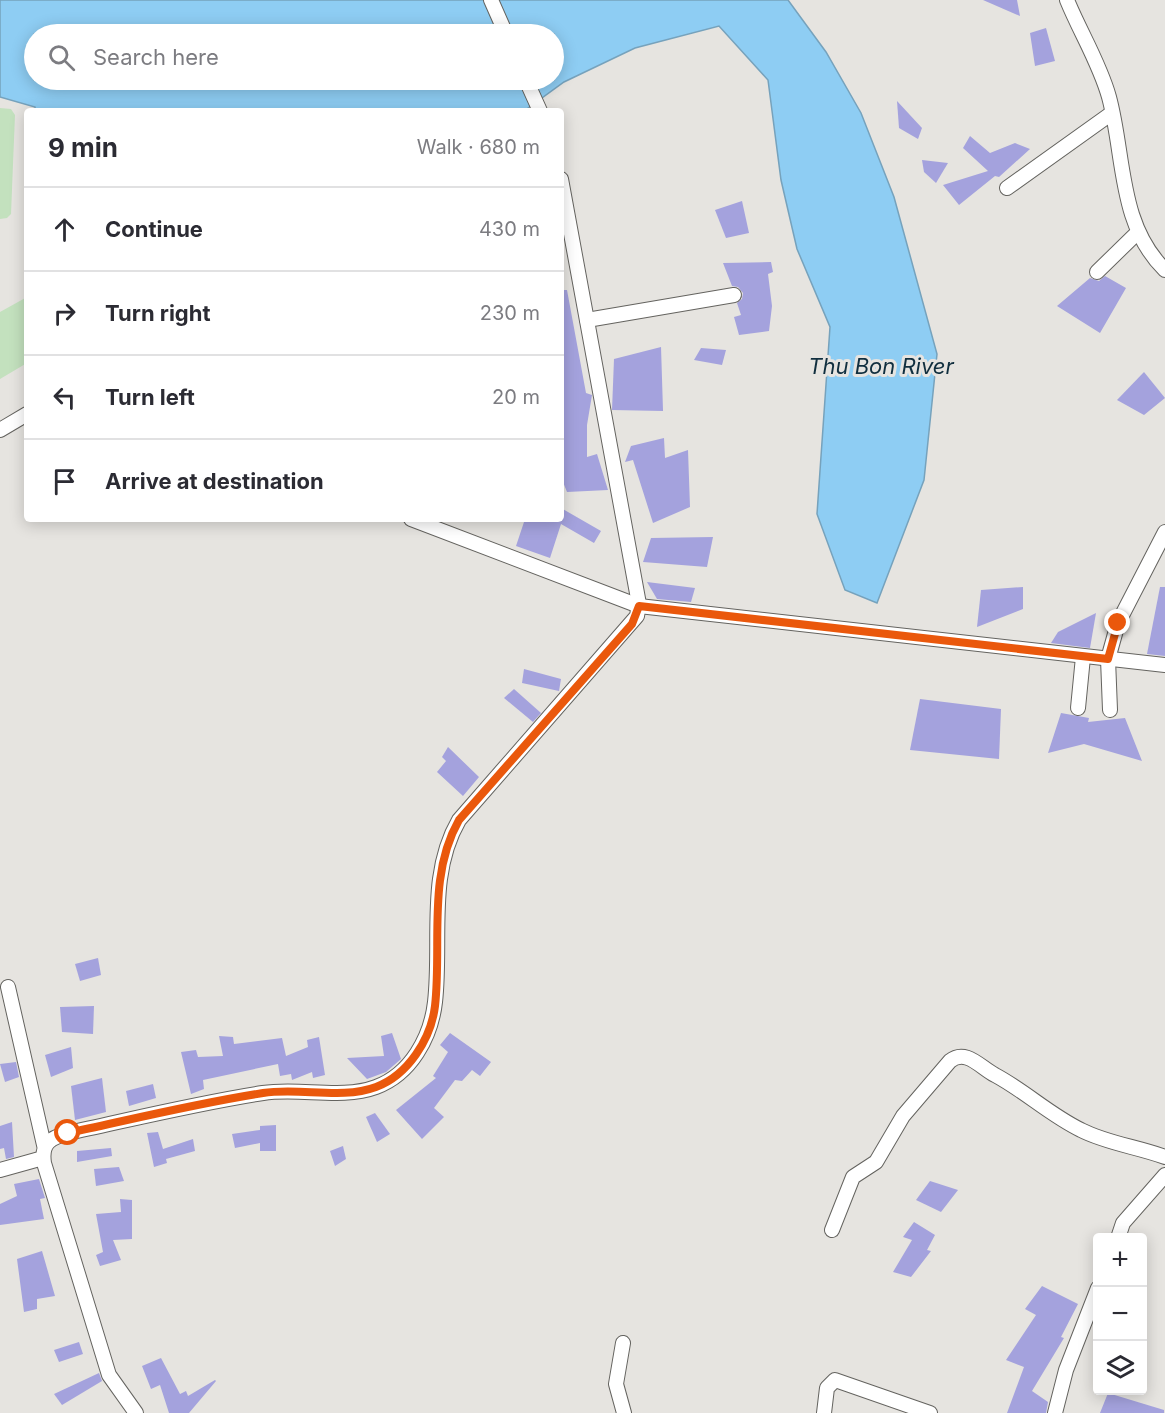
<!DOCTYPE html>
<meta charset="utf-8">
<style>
:root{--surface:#fff;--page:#f7f7f7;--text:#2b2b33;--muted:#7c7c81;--line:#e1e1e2}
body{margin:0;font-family:Inter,sans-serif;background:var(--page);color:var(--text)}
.controls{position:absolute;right:18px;bottom:18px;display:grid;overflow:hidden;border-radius:6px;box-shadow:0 3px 15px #0003}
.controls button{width:54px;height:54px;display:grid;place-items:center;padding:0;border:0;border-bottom:2px solid var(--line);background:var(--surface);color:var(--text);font:30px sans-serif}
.stop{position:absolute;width:18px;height:18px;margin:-14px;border:4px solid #ea580c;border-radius:50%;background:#fff}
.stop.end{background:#ea580c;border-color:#fff;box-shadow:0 2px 6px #0008}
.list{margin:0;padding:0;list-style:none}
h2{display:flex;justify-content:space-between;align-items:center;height:78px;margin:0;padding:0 24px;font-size:26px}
h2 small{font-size:20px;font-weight:400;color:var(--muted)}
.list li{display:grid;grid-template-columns:39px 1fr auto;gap:18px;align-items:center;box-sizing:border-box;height:84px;padding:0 24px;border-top:2px solid var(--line)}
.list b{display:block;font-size:22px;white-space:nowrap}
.list em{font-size:20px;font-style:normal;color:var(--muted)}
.icon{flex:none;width:33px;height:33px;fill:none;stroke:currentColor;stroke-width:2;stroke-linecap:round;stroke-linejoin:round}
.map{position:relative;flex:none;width:1165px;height:1413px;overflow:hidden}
.search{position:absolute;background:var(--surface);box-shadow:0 3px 15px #0003;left:24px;top:24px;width:540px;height:66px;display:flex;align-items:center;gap:15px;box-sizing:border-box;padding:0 21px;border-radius:33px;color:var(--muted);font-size:22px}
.panel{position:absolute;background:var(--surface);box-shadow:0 3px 15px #0003;left:24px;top:108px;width:540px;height:414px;border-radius:6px}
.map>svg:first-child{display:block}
.green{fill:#c3e1be}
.water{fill:#8ecdf3;stroke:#76a2bc;stroke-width:1.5;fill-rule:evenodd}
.building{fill:#a4a2dd}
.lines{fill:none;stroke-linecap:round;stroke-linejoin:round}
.minor-casing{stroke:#64635f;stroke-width:16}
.minor{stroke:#fff;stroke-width:14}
.route{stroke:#ea580c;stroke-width:8}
.labels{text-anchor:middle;stroke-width:6;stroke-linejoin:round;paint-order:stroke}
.water-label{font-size:22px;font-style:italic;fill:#112f3f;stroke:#e6e4e0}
</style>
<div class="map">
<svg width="1165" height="1413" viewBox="0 0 1165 1413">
<rect width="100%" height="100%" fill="#e6e4e0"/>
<g class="green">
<polygon points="0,108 11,109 15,115 11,214 7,218 0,219"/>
<polygon points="27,297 27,363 0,379 0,312"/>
</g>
<path class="water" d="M0,0H788L826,52L861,113L894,197L937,354L924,480L877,603L845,590L817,514L830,327L797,249L781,180L768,80L719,26L635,48L564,82L524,111H35V107L0,97ZM34,34H554V80H34Z"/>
<g class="building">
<polygon points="983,0 1017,0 1020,16"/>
<polygon points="1046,28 1055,61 1035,66 1030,33"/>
<polygon points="897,101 922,128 918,139 899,128"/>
<polygon points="970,136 990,153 1015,143 1030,149 999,177 995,176 959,205 943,185 988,171 963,148"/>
<polygon points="922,160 948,163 936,183 924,172"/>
<polygon points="742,201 749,233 726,238 715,210"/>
<polygon points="771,262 773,272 768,274 772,306 769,331 739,335 734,317 741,315 737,303 742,299 743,293 738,287 732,286 723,263"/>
<polygon points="1105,276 1126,288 1100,333 1057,306 1090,278 1099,281"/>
<polygon points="561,290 567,290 586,393 592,395 587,425 587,457 597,454 608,490 567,492 561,477"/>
<polygon points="661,347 663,411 612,410 614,359"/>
<polygon points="701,348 726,350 722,365 694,360"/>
<polygon points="1144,372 1165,398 1144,415 1117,400"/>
<polygon points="664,438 665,458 688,450 690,507 653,523 633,460 625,462 631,446"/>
<polygon points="561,508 601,531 594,543 561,524 550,558 516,546 525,519 561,519"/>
<polygon points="713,537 707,567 643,562 651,538"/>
<polygon points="647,582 695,588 691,602 657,599"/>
<polygon points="1023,587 1023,609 977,627 981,590"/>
<polygon points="1160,587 1165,587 1165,656 1147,654"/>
<polygon points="1096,613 1090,648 1051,643 1058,632"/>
<polygon points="524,669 561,679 559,691 522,683"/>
<polygon points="514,689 541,713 533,722 504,698"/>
<polygon points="920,699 1001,709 999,759 910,750"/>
<polygon points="1061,713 1089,718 1088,722 1125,718 1142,761 1084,744 1048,753"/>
<polygon points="448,747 479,777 463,796 437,772 446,761 442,757"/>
<polygon points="98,958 101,975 80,981 75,964"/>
<polygon points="94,1006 93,1034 62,1032 60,1007"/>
<polygon points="392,1033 401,1059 386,1072 367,1079 347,1058 384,1056 381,1036"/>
<polygon points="450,1033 491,1062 480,1076 472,1070 462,1081 455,1080 434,1108 444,1117 422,1139 396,1110 436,1078 433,1076 448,1052 440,1045"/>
<polygon points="219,1036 233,1037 234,1044 282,1038 286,1056 308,1047 307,1040 319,1037 325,1075 313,1078 312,1072 292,1080 291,1074 280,1076 278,1064 203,1080 204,1089 191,1094 181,1052 196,1050 198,1057 223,1056"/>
<polygon points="71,1047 73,1068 51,1077 45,1055"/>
<polygon points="16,1062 19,1077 5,1082 0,1064"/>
<polygon points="102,1078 106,1112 75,1120 71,1086"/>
<polygon points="153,1084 156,1098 129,1106 126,1091"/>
<polygon points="375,1113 390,1134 377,1142 366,1117"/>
<polygon points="12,1122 14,1157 6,1159 4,1148 0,1149 0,1126"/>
<polygon points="276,1125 276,1151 260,1151 260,1143 235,1148 232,1134 260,1130 260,1126"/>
<polygon points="158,1132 163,1149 193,1139 195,1151 166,1159 167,1163 154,1167 147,1133"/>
<polygon points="343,1146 346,1159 335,1166 330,1151"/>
<polygon points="111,1148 112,1156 77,1162 77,1151"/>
<polygon points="119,1167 124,1181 96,1186 94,1169"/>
<polygon points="39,1179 45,1198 40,1199 44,1219 0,1225 0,1204 17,1196 14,1184"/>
<polygon points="930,1181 958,1190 941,1212 916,1200"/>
<polygon points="120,1199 132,1200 132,1239 113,1240 121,1260 100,1266 96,1255 103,1252 96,1214 121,1212"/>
<polygon points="914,1222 935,1235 927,1250 931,1251 911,1277 893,1272 912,1240 903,1237"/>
<polygon points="42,1251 55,1296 37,1299 37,1309 24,1312 17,1259"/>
<polygon points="1042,1286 1078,1304 1061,1337 1064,1338 1032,1391 1048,1402 1046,1413 1007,1413 1024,1367 1006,1360 1036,1315 1025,1309"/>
<polygon points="79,1342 83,1354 59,1362 54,1350"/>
<polygon points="161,1358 180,1394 186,1391 188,1396 215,1380 216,1381 189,1413 169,1413 160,1385 151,1389 142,1366"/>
<polygon points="99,1373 102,1381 62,1405 54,1394"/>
<polygon points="1108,1393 1164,1410 1164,1413 1100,1413"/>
</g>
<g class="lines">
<g class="minor-casing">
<g id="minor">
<polyline points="491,0 506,34"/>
<path d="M1067,0C1080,32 1100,64 1109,97C1125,156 1118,224 1165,270"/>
<polyline points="526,80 540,111"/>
<polyline points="1007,188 1112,113"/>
<polyline points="1097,272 1138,232"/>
<polyline points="587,320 734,295"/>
<polyline points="0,430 27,414"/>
<polyline points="411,519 639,606 1165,665"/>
<polyline points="1078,708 1083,657"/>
<polyline points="1110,710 1108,659 1118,623 1165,532"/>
<polyline points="8,987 44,1145"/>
<polyline points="0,1170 43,1158"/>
<path d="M832,1230L853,1177L876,1162L903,1116L950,1061C966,1048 981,1068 995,1075C1025,1091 1050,1115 1081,1130C1106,1143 1138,1147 1165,1157"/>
<polyline points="1118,1238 1123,1223 1165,1175"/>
<polyline points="623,1343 616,1384 624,1413"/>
<path d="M136,1413L109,1375L44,1163C41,1143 50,1138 68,1133C133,1119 198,1103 263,1093C300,1087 341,1100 376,1087C411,1074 431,1037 435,1002C442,941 427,875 459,820L637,616L639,604L561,179"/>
<polyline points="824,1413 827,1388 835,1380 930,1413"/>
<polyline points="1055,1413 1066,1370 1098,1288"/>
</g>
</g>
<use href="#minor" class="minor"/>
</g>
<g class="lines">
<path class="route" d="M68,1133C133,1119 198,1103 263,1093C300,1087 341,1100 376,1087C408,1075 431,1039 435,1006C442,945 427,876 459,820L632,624L639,606L1108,659L1118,623"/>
</g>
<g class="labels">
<g class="water-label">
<text x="881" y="374">Thu Bon River</text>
</g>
</g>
</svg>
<div class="controls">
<button>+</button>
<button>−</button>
<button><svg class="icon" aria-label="layers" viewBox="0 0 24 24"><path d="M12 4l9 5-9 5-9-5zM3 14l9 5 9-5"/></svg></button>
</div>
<div class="stop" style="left:68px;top:1133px"></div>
<div class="stop end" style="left:1118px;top:623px"></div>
<div class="search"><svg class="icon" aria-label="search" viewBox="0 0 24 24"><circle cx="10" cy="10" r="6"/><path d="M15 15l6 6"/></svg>Search here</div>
<section class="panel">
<h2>9 min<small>Walk · 680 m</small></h2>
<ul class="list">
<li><svg class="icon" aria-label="ahead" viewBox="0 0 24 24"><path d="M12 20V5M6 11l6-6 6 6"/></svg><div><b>Continue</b></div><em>430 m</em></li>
<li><svg class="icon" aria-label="right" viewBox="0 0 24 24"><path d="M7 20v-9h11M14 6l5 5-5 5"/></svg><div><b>Turn right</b></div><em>230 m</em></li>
<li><svg class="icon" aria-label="left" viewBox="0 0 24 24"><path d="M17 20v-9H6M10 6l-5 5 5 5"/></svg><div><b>Turn left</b></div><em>20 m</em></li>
<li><svg class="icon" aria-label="arrive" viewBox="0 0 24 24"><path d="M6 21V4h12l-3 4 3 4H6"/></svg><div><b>Arrive at destination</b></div></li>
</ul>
</section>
</div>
